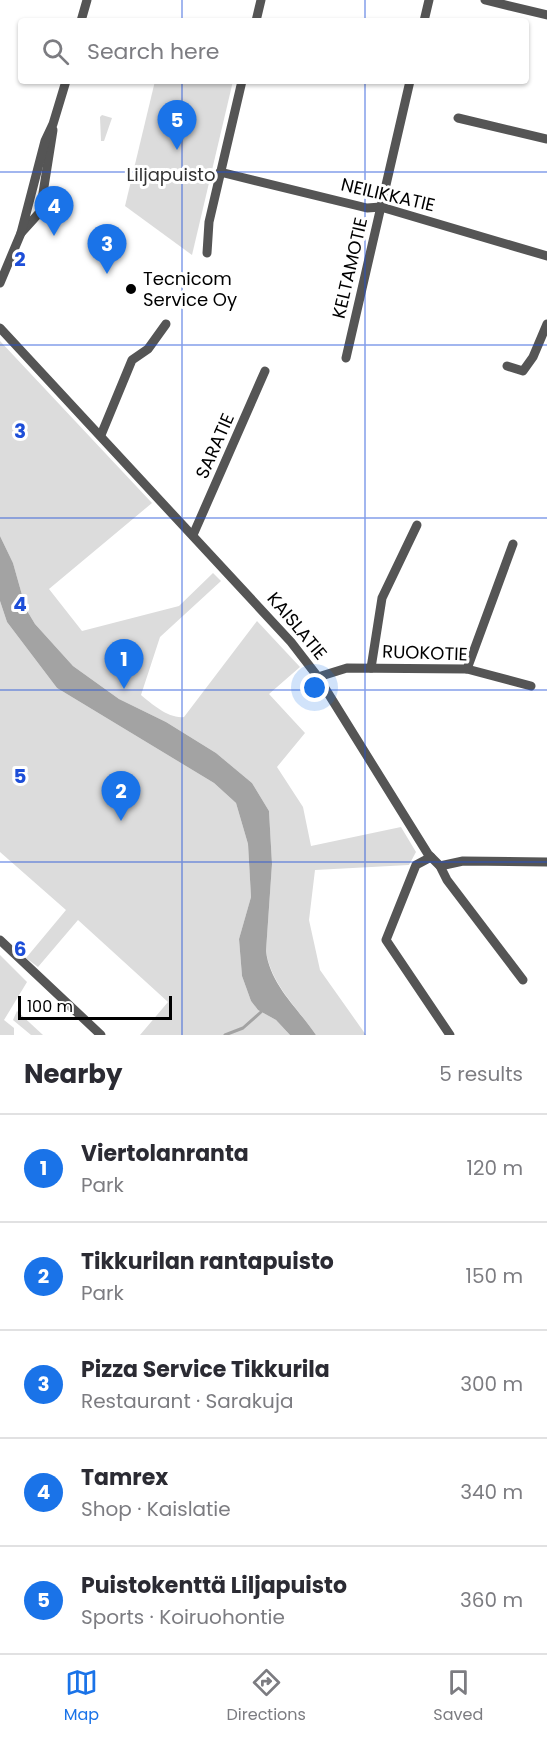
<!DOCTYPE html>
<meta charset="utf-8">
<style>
:root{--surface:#fff;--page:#f2f2f3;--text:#2b2b33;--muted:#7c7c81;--line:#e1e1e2;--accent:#1a73e8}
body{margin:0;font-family:Poppins,sans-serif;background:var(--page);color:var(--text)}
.scale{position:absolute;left:18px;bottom:15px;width:154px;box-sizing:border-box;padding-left:6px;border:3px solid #000;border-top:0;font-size:16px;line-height:21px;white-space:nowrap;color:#000;-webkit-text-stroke:4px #fff;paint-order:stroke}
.you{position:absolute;left:315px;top:688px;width:21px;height:21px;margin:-15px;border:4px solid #fff;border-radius:50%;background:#1a73e8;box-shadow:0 0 0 9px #1a73e833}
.badge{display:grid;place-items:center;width:39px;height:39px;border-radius:50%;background:var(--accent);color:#fff;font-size:20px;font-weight:700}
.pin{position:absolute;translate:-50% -50px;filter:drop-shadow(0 2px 3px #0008)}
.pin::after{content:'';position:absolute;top:32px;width:21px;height:18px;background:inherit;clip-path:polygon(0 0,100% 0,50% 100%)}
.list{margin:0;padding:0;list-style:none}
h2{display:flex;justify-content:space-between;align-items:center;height:78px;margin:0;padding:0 24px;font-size:26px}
h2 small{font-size:20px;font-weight:400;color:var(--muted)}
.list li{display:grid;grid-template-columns:39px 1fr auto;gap:18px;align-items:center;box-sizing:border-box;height:108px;padding:0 24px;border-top:2px solid var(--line)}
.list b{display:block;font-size:22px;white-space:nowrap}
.list p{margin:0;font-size:20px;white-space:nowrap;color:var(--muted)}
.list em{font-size:20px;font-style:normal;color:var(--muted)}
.icon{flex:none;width:33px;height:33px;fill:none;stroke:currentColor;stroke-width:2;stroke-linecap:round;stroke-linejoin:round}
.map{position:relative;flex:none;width:547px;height:1035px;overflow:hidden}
.search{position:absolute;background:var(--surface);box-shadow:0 2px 4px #0004;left:18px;right:18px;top:18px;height:66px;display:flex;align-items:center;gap:15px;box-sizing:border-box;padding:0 21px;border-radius:6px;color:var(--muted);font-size:22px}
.sheet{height:618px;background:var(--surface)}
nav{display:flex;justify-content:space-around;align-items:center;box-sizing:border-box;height:84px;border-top:2px solid var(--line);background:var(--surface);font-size:16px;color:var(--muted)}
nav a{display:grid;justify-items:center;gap:3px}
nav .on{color:var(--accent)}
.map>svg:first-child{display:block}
.green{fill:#dcdcdc}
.water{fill:#a3a3a3}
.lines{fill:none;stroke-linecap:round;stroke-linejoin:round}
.stream{stroke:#a3a3a3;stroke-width:3}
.street{stroke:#555;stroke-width:9}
.grid{fill:none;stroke:#1d4ed8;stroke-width:1.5;stroke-opacity:0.55}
.poi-dot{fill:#000;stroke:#fff;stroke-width:2}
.labels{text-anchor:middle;stroke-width:6;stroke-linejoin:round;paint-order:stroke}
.park-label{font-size:18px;fill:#333;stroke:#fff}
.street-label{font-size:18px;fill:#000;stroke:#fff}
.poi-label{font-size:18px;fill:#000;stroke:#fff;text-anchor:start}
.grid-label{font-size:20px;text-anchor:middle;font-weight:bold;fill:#1d4ed8;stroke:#fff;stroke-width:6;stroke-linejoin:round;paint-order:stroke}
</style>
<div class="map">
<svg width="547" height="1035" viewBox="0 0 547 1035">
<rect width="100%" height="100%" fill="#fff"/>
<g class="green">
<polygon points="155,81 233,81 192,255 125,206"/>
<polygon points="102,115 112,118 104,141 101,141 100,117"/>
<path d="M0,341L152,503L49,589L82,631L179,606L213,573L221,581L160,637L141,695C152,704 169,719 184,717L257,621L300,667L269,694L305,733L277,767L303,807L311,846L401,827L416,852L409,865L315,870L309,920L320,970L366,1035H316C298,1008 271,985 266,951L272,864L269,811L252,783L216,753L166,722L119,699L73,666L35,624L26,609L13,563L0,536Z"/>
<polygon points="0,601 7,622 57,688 214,783 236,803 248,844 251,897 239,939 242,976 251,1001 258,1010 276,1020 290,1035 140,1035 168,1002 78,920 38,967 26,958 66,910 0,852"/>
<polygon points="0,955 27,982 4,1020 14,1028 14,1035 0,1035"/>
<polygon points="17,1011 43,1035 31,1035 13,1020"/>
</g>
<path class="water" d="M0,536L13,563L26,609L35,624L73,666L119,699L166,722L216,753L252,783L269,811L272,864L266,951C270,985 298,1008 316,1035H290L276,1020L258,1010L251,1001L242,976L239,939L251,897L248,844L236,803L214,783L57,688L7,622L0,601Z"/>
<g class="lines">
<polyline class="stream" points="225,1035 243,1028 261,1012"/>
<g class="street">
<polyline points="485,0 547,15"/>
<polyline points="81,21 87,0"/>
<polyline points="256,21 261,0"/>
<polyline points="424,21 429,0"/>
<polyline points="458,118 547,139"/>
<polyline points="220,172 367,208 381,207 547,256"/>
<polyline points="21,233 40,212 53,130"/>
<polyline points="207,253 209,222 242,81"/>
<polyline points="0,283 21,233 45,141 53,124 66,81"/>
<polyline points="0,328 291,642 318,677 428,854 440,866 447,880 523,980"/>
<polyline points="346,358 410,81"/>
<polyline points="507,366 523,371 533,357 547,324"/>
<polyline points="101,435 132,360 148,349 166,324"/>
<polyline points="193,535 265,371"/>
<polyline points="371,668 382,598 417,525"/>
<polyline points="467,669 513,544"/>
<polyline points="318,677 347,668 467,669 531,686"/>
<polyline points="431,857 416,865 386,940 450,1035"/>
<polyline points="440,866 463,861 547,862"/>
<polyline points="0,940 101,1035"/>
</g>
</g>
<path class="grid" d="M182,0V21M365,0V21M182,81V1035M365,81V1035M0,172H547M0,345H547M0,518H547M0,690H547M0,862H547"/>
<circle class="poi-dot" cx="131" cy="289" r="6"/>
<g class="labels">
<g class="park-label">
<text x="171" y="181">Liljapuisto</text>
</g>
<g class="street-label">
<text transform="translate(388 195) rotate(13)" y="6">NEILIKKATIE</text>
<text transform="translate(350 268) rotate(-77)" y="6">KELTAMOTIE</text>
<text transform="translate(215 446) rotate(-66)" y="6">SARATIE</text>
<text transform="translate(297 626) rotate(50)" y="6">KAISLATIE</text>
<text transform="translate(425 653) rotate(2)" y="6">RUOKOTIE</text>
</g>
<g class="poi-label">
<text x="143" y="285">Tecnicom<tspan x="143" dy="21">Service Oy</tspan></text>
</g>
</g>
<g class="grid-label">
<text x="20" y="266">2</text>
<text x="20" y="438">3</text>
<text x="20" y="611">4</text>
<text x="20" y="783">5</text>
<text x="20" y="956">6</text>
</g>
</svg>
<div class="scale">100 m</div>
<div class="you"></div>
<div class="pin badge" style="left:124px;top:689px">1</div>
<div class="pin badge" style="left:121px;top:821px">2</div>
<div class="pin badge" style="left:107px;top:274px">3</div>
<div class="pin badge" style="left:54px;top:236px">4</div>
<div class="pin badge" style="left:177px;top:150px">5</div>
<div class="search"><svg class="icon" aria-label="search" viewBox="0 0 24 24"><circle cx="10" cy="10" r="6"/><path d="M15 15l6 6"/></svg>Search here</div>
</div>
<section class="sheet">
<h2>Nearby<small>5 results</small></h2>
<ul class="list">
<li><span class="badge">1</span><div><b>Viertolanranta</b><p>Park</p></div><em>120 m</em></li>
<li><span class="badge">2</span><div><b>Tikkurilan rantapuisto</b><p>Park</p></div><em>150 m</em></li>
<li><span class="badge">3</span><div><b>Pizza Service Tikkurila</b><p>Restaurant · Sarakuja</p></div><em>300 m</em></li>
<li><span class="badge">4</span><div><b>Tamrex</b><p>Shop · Kaislatie</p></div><em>340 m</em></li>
<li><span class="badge">5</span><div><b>Puistokenttä Liljapuisto</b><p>Sports · Koiruohontie</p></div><em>360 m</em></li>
</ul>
</section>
<nav>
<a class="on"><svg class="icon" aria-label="map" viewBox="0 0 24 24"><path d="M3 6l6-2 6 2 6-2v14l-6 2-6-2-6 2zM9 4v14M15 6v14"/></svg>Map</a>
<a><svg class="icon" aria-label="directions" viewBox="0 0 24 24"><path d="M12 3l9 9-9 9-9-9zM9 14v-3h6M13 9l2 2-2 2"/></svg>Directions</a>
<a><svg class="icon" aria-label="saved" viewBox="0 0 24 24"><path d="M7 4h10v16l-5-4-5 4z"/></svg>Saved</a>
</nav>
